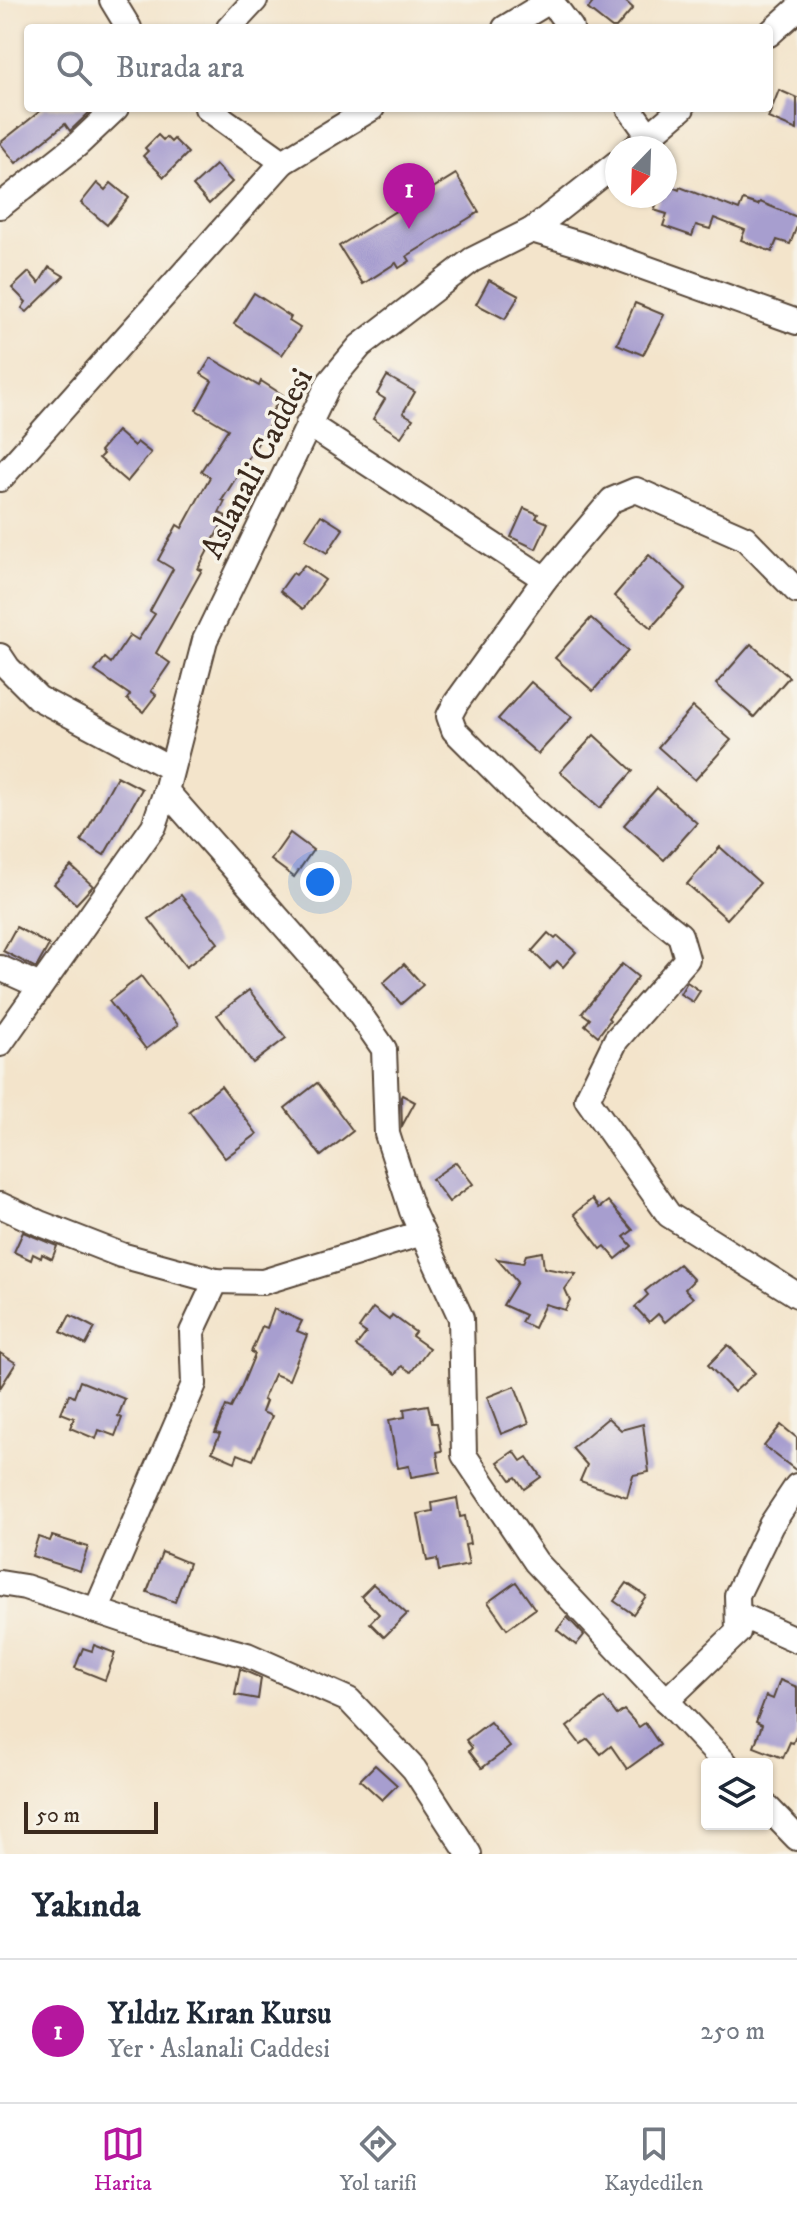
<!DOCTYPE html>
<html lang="tr">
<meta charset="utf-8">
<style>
:root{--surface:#fff;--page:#f6f6f7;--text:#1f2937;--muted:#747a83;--line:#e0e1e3;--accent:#b5179e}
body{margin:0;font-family:"IM FELL DW Pica",serif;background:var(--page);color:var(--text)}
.controls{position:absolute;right:24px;bottom:24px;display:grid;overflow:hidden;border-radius:8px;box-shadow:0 2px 6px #0004}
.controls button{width:72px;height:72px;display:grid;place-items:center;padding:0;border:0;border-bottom:2px solid var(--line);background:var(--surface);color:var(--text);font:40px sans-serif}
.compass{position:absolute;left:605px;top:136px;width:72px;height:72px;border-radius:50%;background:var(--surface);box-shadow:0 2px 6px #0004;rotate:203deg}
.scale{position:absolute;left:24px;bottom:20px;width:134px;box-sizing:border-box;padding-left:8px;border:4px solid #3b2a1e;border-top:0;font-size:22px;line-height:28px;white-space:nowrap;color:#3b2a1e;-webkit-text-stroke:6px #f7f3e8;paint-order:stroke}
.you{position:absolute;left:320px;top:882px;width:28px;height:28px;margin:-20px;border:6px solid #fff;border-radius:50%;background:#1a73e8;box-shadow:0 0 0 12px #1a73e833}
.badge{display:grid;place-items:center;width:52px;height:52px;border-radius:50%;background:var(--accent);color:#fff;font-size:26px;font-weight:700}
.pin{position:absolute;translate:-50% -66px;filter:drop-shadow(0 2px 4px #0008)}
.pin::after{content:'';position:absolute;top:42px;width:28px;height:24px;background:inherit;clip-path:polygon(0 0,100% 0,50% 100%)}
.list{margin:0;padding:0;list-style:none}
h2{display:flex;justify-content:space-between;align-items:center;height:104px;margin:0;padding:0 32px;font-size:34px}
h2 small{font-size:26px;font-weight:400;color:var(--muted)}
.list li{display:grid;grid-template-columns:52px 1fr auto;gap:24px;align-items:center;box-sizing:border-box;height:144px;padding:0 32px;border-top:2px solid var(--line)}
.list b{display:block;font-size:30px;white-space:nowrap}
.list p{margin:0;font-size:26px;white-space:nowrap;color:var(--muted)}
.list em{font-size:26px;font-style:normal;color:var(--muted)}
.icon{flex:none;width:44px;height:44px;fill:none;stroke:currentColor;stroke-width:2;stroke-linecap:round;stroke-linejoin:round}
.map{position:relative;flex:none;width:797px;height:1854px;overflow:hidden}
.search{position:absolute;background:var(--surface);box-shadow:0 2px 6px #0004;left:24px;right:24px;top:24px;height:88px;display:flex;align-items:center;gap:20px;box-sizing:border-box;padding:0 28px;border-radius:8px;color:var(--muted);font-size:30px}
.sheet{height:248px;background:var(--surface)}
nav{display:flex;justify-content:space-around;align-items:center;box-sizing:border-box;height:112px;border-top:2px solid var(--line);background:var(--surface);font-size:22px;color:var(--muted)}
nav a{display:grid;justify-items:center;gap:4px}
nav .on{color:var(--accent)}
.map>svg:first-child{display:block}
.building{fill:#a79ecf}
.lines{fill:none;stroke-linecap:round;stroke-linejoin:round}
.minor-casing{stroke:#574638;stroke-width:28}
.minor{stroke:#fff;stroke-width:24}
.labels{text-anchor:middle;stroke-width:7;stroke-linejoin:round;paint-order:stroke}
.street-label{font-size:32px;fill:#3b2a1e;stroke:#f7f3e8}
</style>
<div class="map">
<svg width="797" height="1854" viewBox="0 0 797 1854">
<rect width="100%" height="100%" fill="#f7f3e8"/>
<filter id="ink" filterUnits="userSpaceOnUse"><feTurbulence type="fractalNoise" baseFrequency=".0125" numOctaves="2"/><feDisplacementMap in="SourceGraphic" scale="16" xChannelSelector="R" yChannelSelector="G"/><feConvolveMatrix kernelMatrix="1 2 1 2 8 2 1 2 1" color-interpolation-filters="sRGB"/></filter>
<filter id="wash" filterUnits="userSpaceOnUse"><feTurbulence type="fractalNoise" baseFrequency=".006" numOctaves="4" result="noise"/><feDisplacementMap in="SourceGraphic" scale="32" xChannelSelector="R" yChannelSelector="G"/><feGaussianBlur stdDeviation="1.8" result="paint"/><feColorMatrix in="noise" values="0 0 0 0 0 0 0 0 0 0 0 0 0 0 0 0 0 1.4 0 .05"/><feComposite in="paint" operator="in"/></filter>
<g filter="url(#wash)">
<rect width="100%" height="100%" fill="#f3e4cb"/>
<g id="blocks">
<g class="building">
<polygon points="595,0 624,0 633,8 616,28 612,28 588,9"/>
<polygon points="779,90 797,98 797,130 768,118"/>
<polygon points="44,108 94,108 70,131 65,124 16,163 0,143"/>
<polygon points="158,135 163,140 166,137 171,142 174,139 188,153 164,177 143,156 148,151 145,148"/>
<polygon points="216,165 232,182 209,204 193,186"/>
<polygon points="456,174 479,212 407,256 410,261 399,268 396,263 363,284 339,246"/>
<polygon points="97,183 105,190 111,183 129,198 107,225 81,203"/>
<polygon points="665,184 679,190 680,187 739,210 743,200 758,205 760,202 797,217 797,226 790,244 777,240 772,252 741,240 745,230 714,218 710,229 696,225 692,236 663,226 667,214 654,210 660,196 665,196"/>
<polygon points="49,267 64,276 27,312 22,308 26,302 12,288 29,272 39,283"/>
<polygon points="489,280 519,296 505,319 476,304"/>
<polygon points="254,293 291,317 289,321 300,328 282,355 234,324"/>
<polygon points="635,303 664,315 643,355 617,344"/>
<polygon points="211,358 259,386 261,381 283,395 269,416 273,419 222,500 225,501 219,513 226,516 198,569 202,570 156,653 170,663 151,691 156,695 143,712 127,699 130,695 95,671 105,658 111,663 130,635 138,640 155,614 150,611 173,569 158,560 177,525 182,528 210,477 201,471 228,429 196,410 212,381 201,374"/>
<polygon points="387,376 415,392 403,413 413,419 401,437 373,419 385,399 377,394"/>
<polygon points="117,431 134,446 137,442 151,453 127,482 99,458 103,454 100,451"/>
<polygon points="524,508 538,514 536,518 548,523 536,549 511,537"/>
<polygon points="321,515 343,529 327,553 305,539"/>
<polygon points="649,555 686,588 651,628 614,596"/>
<polygon points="304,565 325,580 303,609 280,591 293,573 296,575"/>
<polygon points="591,618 628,651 593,691 555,658"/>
<polygon points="751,644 789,677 754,717 716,684"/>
<polygon points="531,682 572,717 538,754 498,719"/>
<polygon points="693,707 731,740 695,780 658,747"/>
<polygon points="594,735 633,771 600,808 560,772"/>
<polygon points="117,776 142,789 104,855 81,841"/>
<polygon points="657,788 697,823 664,860 624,825"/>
<polygon points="290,833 313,850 294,877 271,860"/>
<polygon points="720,847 760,883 727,919 687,884"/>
<polygon points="71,866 93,886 76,904 54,884"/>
<polygon points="181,895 218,943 186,967 149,919"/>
<polygon points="16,927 49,945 36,968 3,951"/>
<polygon points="548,933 555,939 558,936 576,952 563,967 557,961 550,969 532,951"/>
<polygon points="404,964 423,985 401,1004 383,983"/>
<polygon points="622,964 638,977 608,1018 610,1020 598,1036 585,1025 590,1019 582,1013"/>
<polygon points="141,976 178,1025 146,1049 109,1001"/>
<polygon points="687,982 700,991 693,1002 680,994"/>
<polygon points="249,990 286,1038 253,1063 217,1015"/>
<polygon points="317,1083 353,1131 321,1156 285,1108"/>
<polygon points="221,1086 257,1134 225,1158 189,1111"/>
<polygon points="402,1095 415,1102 402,1126 401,1097"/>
<polygon points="456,1162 473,1184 449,1202 432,1179"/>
<polygon points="592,1199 599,1208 608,1201 633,1230 624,1237 632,1246 616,1259 605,1246 601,1249 574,1214"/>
<polygon points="23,1232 57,1246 52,1259 42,1254 41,1258 33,1254 31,1260 14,1252"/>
<polygon points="542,1252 544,1268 576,1274 565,1289 570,1300 565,1310 545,1304 534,1328 521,1322 525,1315 503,1305 517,1282 497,1259 523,1263 526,1255"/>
<polygon points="679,1264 694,1280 685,1289 693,1298 665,1322 658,1314 649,1322 635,1307 648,1295 645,1291"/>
<polygon points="373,1308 389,1320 392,1315 415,1332 412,1336 429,1348 411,1372 402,1366 396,1374 356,1346 366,1333 359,1328"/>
<polygon points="274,1309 302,1321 297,1331 307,1335 289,1380 274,1374 263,1400 266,1401 262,1412 272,1416 253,1460 238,1454 235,1462 212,1452 220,1434 215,1433 226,1406 231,1408 240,1390 255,1354 251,1352 262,1326 267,1328"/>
<polygon points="70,1315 95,1328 86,1345 61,1332"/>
<polygon points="728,1345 755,1373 734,1392 708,1365"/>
<polygon points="0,1353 16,1363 0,1388"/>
<polygon points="80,1381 125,1399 118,1416 122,1418 115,1436 99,1430 96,1439 70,1428 74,1418 61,1413 69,1394 74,1397"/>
<polygon points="515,1386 529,1423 501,1434 487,1397"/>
<polygon points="428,1405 432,1423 437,1423 442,1451 437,1452 440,1472 411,1477 409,1466 398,1468 389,1420 405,1417 404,1409"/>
<polygon points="608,1418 621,1430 643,1424 649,1472 633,1475 627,1497 580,1481 587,1465 572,1448"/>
<polygon points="781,1425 797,1438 797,1471 764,1446"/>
<polygon points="514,1451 521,1461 527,1457 541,1477 524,1489 516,1477 511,1480 498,1462"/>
<polygon points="457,1498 460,1517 465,1516 470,1544 465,1545 469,1565 439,1571 437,1559 427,1561 418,1514 433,1511 432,1503"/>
<polygon points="52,1536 88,1547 80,1571 32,1556 38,1537 50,1541"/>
<polygon points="162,1552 189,1563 175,1602 147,1592"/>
<polygon points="516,1582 535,1609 507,1629 488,1602"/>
<polygon points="627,1583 646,1596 633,1614 614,1601"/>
<polygon points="373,1584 407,1614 384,1637 370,1623 379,1614 361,1596"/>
<polygon points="567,1617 584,1635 576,1645 557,1630"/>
<polygon points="94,1645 115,1653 105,1680 75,1668 83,1648 92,1651"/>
<polygon points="240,1669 261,1678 258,1699 235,1695"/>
<polygon points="780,1680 797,1687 797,1733 793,1743 790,1742 783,1758 754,1747 762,1725 756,1722 766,1696 773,1699"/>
<polygon points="604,1698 617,1715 624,1710 639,1727 645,1723 660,1745 627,1769 611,1746 601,1754 588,1739 580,1744 567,1727"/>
<polygon points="490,1722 510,1747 482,1768 469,1751 472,1748 466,1740"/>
<polygon points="375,1765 397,1785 382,1800 360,1780"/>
</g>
</g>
</g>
<g filter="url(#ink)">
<use href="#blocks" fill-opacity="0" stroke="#574638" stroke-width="2"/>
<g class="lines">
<g class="minor-casing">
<g id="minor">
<polyline points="112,0 129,28"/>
<polyline points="550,0 571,28"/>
<polyline points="229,28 255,0"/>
<polyline points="505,28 551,0"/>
<polyline points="769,34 797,9"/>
<polyline points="207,108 283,162 372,108"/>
<polyline points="629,108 649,136"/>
<polyline points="635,148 682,108"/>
<polyline points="0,206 77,145 116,108"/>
<polyline points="532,230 617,163"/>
<polyline points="308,424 545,579 612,500 636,490 745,538 797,591"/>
<polyline points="0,479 283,162"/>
<polyline points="545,579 456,703 449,716 454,730 531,807 629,895 680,935 687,959 616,1040 587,1099 669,1215 797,1295"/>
<polyline points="0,656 8,668 38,698 170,768"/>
<polyline points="166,791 350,1000 384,1049 387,1134 412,1211 461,1318 464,1455 536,1562 726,1764"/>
<polyline points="0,968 40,986"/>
<polyline points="0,1044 154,826 166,791 205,640 329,383 360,346 472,260 532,230 579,244 797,322"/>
<polyline points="0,1205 39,1223 121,1255 216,1281 263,1282 422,1233"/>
<polyline points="0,1583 25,1587 154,1630 247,1655 349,1700 414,1769 469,1854"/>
<polyline points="96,1611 194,1384 192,1332 216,1281"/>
<polyline points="738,1614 797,1640"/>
<polyline points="666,1701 738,1632 737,1595 771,1525 797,1486"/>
<polyline points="767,1807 797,1838"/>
</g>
</g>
<use href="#minor" class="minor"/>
</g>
</g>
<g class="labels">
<g class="street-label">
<text transform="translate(256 463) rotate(-63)" y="11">Aslanali Caddesi</text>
</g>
</g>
</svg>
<div class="controls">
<button><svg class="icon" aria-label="layers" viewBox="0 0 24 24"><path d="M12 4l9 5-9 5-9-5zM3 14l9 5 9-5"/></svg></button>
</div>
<svg class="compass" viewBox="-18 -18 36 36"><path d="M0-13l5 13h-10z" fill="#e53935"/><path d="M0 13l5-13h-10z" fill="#747a83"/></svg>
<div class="scale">50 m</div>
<div class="you"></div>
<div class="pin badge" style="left:409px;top:229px">1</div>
<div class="search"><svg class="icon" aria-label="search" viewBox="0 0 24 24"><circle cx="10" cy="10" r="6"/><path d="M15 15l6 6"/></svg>Burada ara</div>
</div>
<section class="sheet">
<h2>Yakında<small></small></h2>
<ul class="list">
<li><span class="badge">1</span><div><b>Yıldız Kıran Kursu</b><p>Yer · Aslanali Caddesi</p></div><em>250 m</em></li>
</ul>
</section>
<nav>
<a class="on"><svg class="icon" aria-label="map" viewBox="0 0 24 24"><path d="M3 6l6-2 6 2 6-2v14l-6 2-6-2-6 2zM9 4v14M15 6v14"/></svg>Harita</a>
<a><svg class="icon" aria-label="directions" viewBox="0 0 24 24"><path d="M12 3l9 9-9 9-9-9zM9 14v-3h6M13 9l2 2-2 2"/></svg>Yol tarifi</a>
<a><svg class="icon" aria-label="saved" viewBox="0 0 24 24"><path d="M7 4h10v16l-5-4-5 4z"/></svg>Kaydedilen</a>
</nav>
